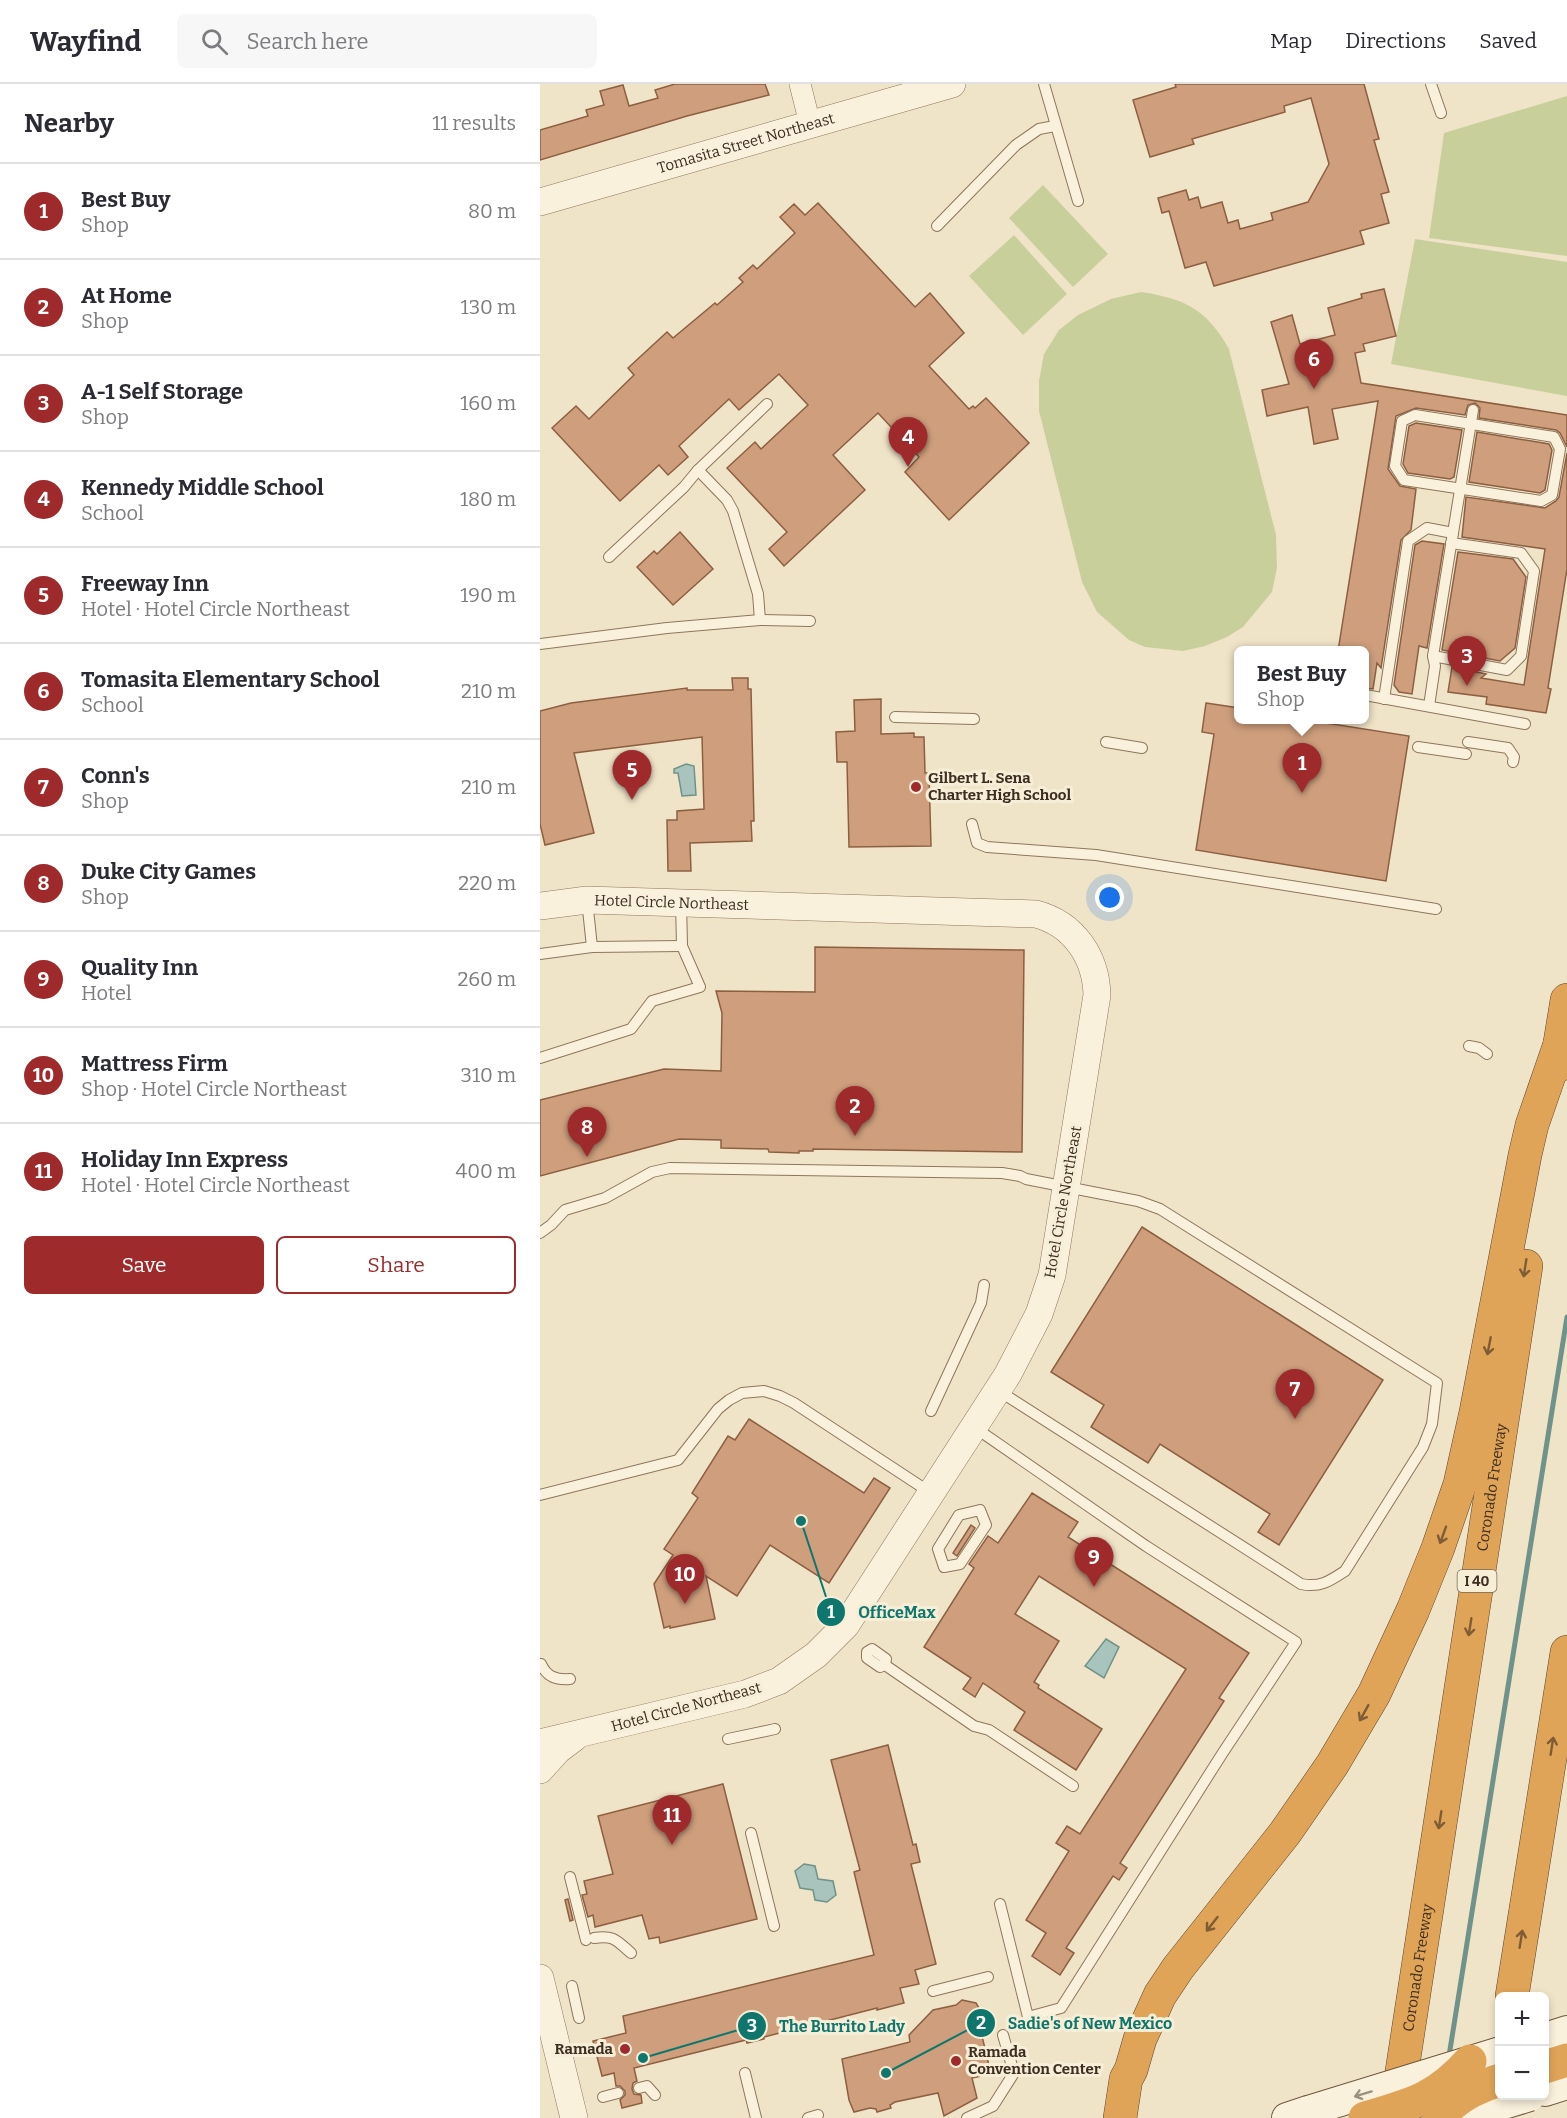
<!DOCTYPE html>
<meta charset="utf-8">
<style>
:root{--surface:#fff;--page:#f7f7f7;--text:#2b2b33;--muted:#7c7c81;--line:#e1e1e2;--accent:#9e2a2b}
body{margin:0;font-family:Bitter,serif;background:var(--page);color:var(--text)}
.controls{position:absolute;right:18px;bottom:18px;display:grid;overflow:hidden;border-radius:9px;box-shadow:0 3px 9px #0003}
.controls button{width:54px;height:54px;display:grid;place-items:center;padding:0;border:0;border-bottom:2px solid var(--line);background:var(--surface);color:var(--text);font:30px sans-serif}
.you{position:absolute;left:570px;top:814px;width:21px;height:21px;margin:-15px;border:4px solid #fff;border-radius:50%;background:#1a73e8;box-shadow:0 0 0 9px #1a73e833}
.badge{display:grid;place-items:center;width:39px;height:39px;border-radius:50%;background:var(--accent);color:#fff;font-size:20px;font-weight:700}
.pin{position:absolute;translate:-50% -50px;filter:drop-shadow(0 2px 3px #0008)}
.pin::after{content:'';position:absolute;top:32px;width:21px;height:18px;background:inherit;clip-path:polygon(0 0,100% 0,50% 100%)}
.popup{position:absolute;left:694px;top:562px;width:135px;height:78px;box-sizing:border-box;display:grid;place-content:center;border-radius:9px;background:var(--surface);filter:drop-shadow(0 2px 4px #0005);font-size:20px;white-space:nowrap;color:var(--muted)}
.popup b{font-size:22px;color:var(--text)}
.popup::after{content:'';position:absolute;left:50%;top:100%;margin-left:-12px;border:12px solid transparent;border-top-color:var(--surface)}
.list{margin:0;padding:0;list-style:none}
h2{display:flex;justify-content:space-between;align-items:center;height:78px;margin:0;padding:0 24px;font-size:26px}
h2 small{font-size:20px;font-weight:400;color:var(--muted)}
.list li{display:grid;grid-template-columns:39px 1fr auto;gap:18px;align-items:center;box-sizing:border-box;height:96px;padding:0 24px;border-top:2px solid var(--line)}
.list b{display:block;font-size:22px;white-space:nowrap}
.list p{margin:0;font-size:20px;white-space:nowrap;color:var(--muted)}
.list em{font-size:20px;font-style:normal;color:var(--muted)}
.actions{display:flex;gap:12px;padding:18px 24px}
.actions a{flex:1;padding:14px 0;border:2px solid var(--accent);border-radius:9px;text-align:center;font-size:21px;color:var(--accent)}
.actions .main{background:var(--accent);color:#fff}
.icon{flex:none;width:33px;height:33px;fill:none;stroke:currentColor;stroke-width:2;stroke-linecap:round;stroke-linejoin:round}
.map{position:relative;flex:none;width:1027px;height:2034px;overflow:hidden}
header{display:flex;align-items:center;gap:36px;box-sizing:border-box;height:84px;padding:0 30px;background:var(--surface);border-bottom:2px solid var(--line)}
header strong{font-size:28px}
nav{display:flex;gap:33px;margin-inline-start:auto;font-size:21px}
.search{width:420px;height:54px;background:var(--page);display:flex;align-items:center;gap:15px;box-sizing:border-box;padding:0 21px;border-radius:9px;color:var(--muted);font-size:22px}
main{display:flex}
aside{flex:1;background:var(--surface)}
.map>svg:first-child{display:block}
.green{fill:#c9cf9b}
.water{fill:#a9c4bc;stroke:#6f938a;stroke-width:1.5}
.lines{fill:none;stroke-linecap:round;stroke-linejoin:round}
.stream{stroke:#6f938a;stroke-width:5}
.building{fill:#cf9f7d;stroke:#8d5f41;stroke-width:1.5}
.service-casing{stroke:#8d765c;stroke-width:12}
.minor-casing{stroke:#8d765c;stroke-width:22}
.tertiary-casing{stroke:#8d765c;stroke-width:28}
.secondary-casing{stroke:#6f573f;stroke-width:32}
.motorway-casing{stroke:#5b4430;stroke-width:34}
.service{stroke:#faf1dc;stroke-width:10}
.minor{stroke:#faf1dc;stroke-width:21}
.tertiary{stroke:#faf1dc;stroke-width:27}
.secondary{stroke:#faf1dc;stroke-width:30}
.motorway{stroke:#e0a458;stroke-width:33}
.secondary-bridge-casing{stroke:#6f573f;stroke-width:32;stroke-linecap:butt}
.motorway-bridge-casing{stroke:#5b4430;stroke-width:34;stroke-linecap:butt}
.secondary-bridge{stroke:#faf1dc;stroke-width:30}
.motorway-bridge{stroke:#e0a458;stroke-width:33}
.oneway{stroke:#7e5d36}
.oneway2{stroke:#9c907e}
.poi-dot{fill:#9e2a2b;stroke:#f7eed8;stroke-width:2}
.labels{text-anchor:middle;stroke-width:6;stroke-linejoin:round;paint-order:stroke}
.shield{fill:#f7eed8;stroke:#756857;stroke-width:1.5}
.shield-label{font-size:14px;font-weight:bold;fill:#3d2e20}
.street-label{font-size:15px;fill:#3d2e20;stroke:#f7eed8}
.poi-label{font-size:15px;font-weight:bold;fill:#3d2e20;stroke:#f7eed8;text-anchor:start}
.leader{fill:none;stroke:#0f766e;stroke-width:2}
.callout-dot{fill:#0f766e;stroke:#f7eed8;stroke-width:2}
.mark-label{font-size:18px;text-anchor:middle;font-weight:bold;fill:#fff}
.callout-label{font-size:16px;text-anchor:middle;font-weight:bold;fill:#0f766e;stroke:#f7eed8;stroke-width:6;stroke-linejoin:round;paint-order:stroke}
</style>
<header>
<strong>Wayfind</strong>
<div class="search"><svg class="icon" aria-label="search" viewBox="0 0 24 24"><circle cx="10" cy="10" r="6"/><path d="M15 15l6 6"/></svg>Search here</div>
<nav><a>Map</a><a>Directions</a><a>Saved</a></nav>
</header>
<main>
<aside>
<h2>Nearby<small>11 results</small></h2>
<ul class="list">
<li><span class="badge">1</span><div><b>Best Buy</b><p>Shop</p></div><em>80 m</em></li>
<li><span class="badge">2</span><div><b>At Home</b><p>Shop</p></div><em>130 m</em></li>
<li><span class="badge">3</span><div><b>A-1 Self Storage</b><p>Shop</p></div><em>160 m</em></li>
<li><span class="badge">4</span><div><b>Kennedy Middle School</b><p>School</p></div><em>180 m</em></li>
<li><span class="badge">5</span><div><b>Freeway Inn</b><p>Hotel · Hotel Circle Northeast</p></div><em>190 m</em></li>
<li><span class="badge">6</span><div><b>Tomasita Elementary School</b><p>School</p></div><em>210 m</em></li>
<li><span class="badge">7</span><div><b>Conn's</b><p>Shop</p></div><em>210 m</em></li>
<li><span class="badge">8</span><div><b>Duke City Games</b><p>Shop</p></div><em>220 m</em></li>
<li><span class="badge">9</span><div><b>Quality Inn</b><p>Hotel</p></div><em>260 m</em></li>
<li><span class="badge">10</span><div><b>Mattress Firm</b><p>Shop · Hotel Circle Northeast</p></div><em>310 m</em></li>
<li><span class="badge">11</span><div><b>Holiday Inn Express</b><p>Hotel · Hotel Circle Northeast</p></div><em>400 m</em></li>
</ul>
<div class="actions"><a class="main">Save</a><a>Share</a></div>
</aside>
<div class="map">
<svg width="1027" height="2034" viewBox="0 0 1027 2034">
<rect width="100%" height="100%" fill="#f0e4c8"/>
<g class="green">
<polygon points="1027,12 1027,172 889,154 904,49"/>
<polygon points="503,101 568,170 533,203 469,134"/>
<polygon points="474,151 527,210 483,251 429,192"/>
<polygon points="875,155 1027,178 1027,312 851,280"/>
<path d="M601,208C646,215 666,225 689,265L736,451L737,484L732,508L703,543L687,553L665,562L643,567L605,563L589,556L557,528L542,498L499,327V297L504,270L519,246L538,231L571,215Z"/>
</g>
<g class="water">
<polygon points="146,680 154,682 156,711 142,712 138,689 134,689 134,685"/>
<polygon points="566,1555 579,1563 564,1594 545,1582"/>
<polygon points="264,1780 275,1782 278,1795 293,1797 296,1811 287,1818 275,1816 273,1806 260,1804 255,1787"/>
</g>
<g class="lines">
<polyline class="stream" points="909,1972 1027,1233"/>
</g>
<g class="building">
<polygon points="135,0 225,0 229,11 147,32 0,76 0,46 48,32 46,26 64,21 60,7 83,1 89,22 118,14 115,6"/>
<polygon points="635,0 824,0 839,55 834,56 849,108 841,110 849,139 820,147 824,160 674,202 666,178 645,184 629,127 622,129 618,114 646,106 649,116 658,113 661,124 682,118 688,139 698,136 700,145 733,136 731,129 768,118 789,80 771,14 744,22 745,28 652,55 654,60 610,73 593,16 636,3"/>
<polygon points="278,119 375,223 390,209 424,249 389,282 429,325 433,322 435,324 446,314 489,359 409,436 365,388 379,373 338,329 293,371 325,406 244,482 229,465 247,448 187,384 215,358 221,365 268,321 239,290 199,326 189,315 139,362 148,373 128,391 119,381 80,417 12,344 36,322 49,335 94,291 88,284 127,248 133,254 175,219 177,221 203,198 199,194 213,181 217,185 255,149 240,133 254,120 265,131"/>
<polygon points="844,205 856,252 823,260 825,267 815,269 821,299 1027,331 1027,363 1020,349 1016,346 939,334 940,324 935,319 928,321 925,331 876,324 856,332 848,385 860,402 876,405 871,446 861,456 841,584 837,579 833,605 825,604 825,567 798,567 838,317 792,325 798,355 774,360 768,323 727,332 722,306 749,300 731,238 752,231 760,260 795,251 788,224 822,214 821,210"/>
<polygon points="876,339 922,346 914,393 910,395 868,389 863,380 869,342"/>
<polygon points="937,348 1009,360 1012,366 1005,406 1000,409 929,398"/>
<polygon points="1027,369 1027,485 1008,604 1011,605 1006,629 946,620 947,613 908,608 912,583 946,590 941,594 984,601 1005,465 922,453 926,413 1005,424 1016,417 1019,413"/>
<polygon points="140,448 173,485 133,521 97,483 114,467 117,470"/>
<polygon points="882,457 904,460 887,564 879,562 872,610 859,608 854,601 875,461"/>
<polygon points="918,468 973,475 986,493 975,564 960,577 902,566"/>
<polygon points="192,594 208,594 208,605 211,605 214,737 211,737 212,757 150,759 151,787 128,787 127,736 137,736 137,727 164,725 162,653 34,669 54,749 5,761 0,740 0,627 31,619 147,604 147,606 193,606"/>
<polygon points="341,615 341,650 374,649 374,653 384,653 385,689 389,689 391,762 309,763 307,678 297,678 296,648 315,647 314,616"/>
<polygon points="666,619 699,624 699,636 767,636 869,652 846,797 656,766 674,650 662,648"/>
<polygon points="275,863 484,866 482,1068 273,1065 273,1067 259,1067 259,1069 229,1068 228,1065 181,1064 181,1056 139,1055 0,1092 0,1016 124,985 181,987 182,929 176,907 275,908"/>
<polygon points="602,1143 843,1296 739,1461 718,1448 730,1430 620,1360 608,1379 551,1343 564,1321 511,1288"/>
<polygon points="209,1335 324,1409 334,1394 350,1404 289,1499 230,1461 197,1512 166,1492 175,1535 130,1544 130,1542 124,1544 114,1500 133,1471 124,1465 158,1414 152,1409 188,1352 195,1356"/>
<polygon points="492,1409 538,1438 528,1453 709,1569 679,1614 684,1617 580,1779 587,1784 579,1796 573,1792 526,1864 534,1869 520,1891 492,1872 506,1849 486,1836 529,1767 516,1759 527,1742 540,1750 646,1585 499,1492 475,1530 519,1557 494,1598 499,1601 498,1604 562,1645 536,1686 474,1646 485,1628 443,1599 435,1613 423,1605 431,1594 384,1563 434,1484 429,1480 448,1452 458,1459"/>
<polygon points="431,1441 435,1444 417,1472 413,1469"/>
<polygon points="348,1661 373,1761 376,1760 380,1778 371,1780 396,1880 375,1886 379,1900 360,1904 364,1919 337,1926 337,1924 224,1953 224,1955 207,1959 206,1956 94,1984 97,1997 93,1999 92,2005 94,2010 101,2011 102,2019 82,2024 80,2016 85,2011 85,2007 80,2002 76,2002 74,1989 62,1992 53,1957 86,1949 83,1932 334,1871 314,1788 320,1786 291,1676"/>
<polygon points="183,1700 217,1835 120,1859 119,1853 109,1855 102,1831 55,1843 53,1831 48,1833 42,1811 47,1810 44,1797 73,1790 58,1732"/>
<polygon points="28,1815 33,1836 30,1837 25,1816"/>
<polygon points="422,1916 436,1919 443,1931 442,1952 451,1990 432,1994 437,2014 404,2032 398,2009 355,2018 350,2021 351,2024 337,2028 336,2025 330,2024 314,2028 309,2016 302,1975 370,1958 369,1951 393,1926 416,1921"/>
</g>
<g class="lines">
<g class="service-casing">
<g id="service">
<polyline points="504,0 538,117"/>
<polyline points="891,0 901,29"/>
<polyline points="397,142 476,61 499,45 515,42"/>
<polygon points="875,331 1014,353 1020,365 1012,411 1001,417 864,396 855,382 862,337"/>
<polyline points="158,386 187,416 193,427 218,510 220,536"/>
<polyline points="69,473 144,403 158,386 227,320"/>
<polyline points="0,560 127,544 220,536 270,537"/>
<polyline points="893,572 967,586 981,572 994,487 981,469 911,459"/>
<polyline points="825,611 985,640"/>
<polyline points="844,615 868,457 887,444 913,449"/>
<polyline points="889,622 895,582 893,572 933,326"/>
<polyline points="355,633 434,635"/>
<polyline points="566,658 602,664"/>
<polyline points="928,658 968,664 974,673 973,678"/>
<polyline points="878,663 926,670"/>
<polyline points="432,740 437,759 447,763 556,771 896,825"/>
<polyline points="47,816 52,863"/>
<polyline points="0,870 52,863 142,862"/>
<polyline points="929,962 939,964 947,970"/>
<polyline points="0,974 91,945 112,917 160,903 142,862 141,818"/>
<path d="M0,1149L11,1141L25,1126L65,1114L112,1088L130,1084L462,1089L480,1092L486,1095L598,1117L620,1125L897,1299L892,1340L883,1363L805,1487C790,1497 780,1504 761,1500L459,1307"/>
<polyline points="391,1327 441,1219 444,1201"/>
<polyline points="434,1343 606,1462 756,1558 682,1670 521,1924 488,1933 460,1820"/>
<polyline points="0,1411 138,1376 178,1325 189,1316 202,1309 224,1307 240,1312 254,1319 391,1409"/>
<polygon points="440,1426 446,1441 420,1480 404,1483 398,1465 419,1431"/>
<path d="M1,1580C7,1593 16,1596 30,1595"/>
<polyline points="345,1581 346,1575 332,1565 327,1568 327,1574 340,1583 345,1581 434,1642 449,1646 533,1702"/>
<polyline points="188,1655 235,1645"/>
<polyline points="211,1749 234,1842"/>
<polyline points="30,1793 46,1856"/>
<path d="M54,1854C74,1851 76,1856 91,1869"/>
<polyline points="32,1902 39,1934"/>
<polyline points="393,1907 448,1893"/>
<polyline points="205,1989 216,2034"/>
<polyline points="99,2004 107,2002 115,2011"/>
<polyline points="63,2013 78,2009"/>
<polyline points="268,2034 278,2031"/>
<polyline points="427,2034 453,2022 474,1989 463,1951"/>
</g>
</g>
<g class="minor-casing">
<polyline id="minor" points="260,0 270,40"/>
</g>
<g class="tertiary-casing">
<g id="tertiary">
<path id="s1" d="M0,118L412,0"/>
<path id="s2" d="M0,822L47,816L496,830C534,840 556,873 557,911L512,1191L499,1230L468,1290L306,1541L276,1571L239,1597L205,1610L0,1659"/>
<polyline points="0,1686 18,1666 34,1654"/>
<polyline points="0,1894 34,2034"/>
</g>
</g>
<g class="secondary-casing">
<g id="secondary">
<polyline points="1005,1954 1027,1947"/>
<polyline points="1005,2007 1027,2000"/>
<polyline points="747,2034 768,2027"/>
</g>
</g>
<g class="motorway-casing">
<g id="motorway">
<polyline points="1016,983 1027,916"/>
<polyline points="972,1912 1027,1568"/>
<polyline points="1005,1983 1027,1976"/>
<path id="s3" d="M856,2026L986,1182"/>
<polyline points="580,2034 586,1995 591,1986 600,1955 620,1911 638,1884 745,1749 792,1681 834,1610 873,1526 898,1464 920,1400 936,1328 985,1071 992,1041 1020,960"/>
</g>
</g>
<use href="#service" class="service"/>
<use href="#minor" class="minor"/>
<use href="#tertiary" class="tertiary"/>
<use href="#secondary" class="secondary"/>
<use href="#motorway" class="motorway"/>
<g class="secondary-bridge-casing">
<g id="secondary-bridge">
<polyline points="768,2027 960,1968"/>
<polyline points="917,2034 990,2012"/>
</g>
</g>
<g class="motorway-bridge-casing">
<g id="motorway-bridge">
<path d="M825,2034C872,2020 896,2015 930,1977"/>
<path d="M899,2034C913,2015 937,2003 960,1996"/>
</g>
</g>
<use href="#secondary-bridge" class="secondary-bridge"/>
<use href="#motorway-bridge" class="motorway-bridge"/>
</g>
<defs><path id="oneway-shaft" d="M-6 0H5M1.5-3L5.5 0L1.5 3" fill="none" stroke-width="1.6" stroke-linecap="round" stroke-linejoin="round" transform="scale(1.5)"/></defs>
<g class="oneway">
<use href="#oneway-shaft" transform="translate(985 1184) rotate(99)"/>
<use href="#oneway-shaft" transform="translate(949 1262) rotate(101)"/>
<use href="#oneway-shaft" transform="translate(903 1451) rotate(110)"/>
<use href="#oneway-shaft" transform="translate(930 1543) rotate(99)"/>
<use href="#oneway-shaft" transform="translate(824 1629) rotate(119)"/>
<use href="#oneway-shaft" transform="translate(1012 1662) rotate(-81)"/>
<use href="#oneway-shaft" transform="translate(900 1736) rotate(99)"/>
<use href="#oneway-shaft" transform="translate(672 1840) rotate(128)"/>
<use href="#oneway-shaft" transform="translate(981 1855) rotate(-81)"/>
</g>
<use class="oneway2" href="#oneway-shaft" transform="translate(823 2010) rotate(163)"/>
<g class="poi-dot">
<circle cx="376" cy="703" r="6"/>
<circle cx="85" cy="1965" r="6"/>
<circle cx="416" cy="1977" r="6"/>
</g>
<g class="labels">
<rect class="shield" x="917.5" y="1486" width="39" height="22" rx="4.5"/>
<g class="shield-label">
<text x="937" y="1502">I 40</text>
</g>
<g class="street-label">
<text dy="5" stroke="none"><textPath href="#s1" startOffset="214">Tomasita Street Northeast</textPath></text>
<text dy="5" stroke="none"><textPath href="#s2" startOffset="132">Hotel Circle Northeast</textPath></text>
<text transform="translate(523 1118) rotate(-80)" y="5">Hotel Circle Northeast</text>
<text dy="5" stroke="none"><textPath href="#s3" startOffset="630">Coronado Freeway</textPath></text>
<text transform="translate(146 1623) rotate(-15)" y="5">Hotel Circle Northeast</text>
<text dy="5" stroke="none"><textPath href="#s3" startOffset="144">Coronado Freeway</textPath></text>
</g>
<g class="poi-label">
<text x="388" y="699">Gilbert L. Sena<tspan x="388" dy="17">Charter High School</tspan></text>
<text x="73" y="1970" text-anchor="end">Ramada</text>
<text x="428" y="1973">Ramada<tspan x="428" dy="17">Convention Center</tspan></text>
</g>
</g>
<path class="leader" d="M261 1437L291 1528M346 1989L441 1939M103 1974L212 1942"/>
<g class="callout-dot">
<circle cx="261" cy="1437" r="6"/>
<circle cx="346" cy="1989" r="6"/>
<circle cx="103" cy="1974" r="6"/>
<circle cx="291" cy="1528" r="15"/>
<circle cx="441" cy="1939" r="15"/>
<circle cx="212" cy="1942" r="15"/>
</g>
<g class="mark-label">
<text x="291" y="1534">1</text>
<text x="441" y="1945">2</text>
<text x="212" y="1948">3</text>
</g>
<g class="callout-label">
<text x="357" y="1534">OfficeMax</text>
<text x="550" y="1945">Sadie's of New Mexico</text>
<text x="302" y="1948">The Burrito Lady</text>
</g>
</svg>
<div class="controls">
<button>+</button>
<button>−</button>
</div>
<div class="you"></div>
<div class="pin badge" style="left:762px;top:709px">1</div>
<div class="popup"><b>Best Buy</b>Shop</div>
<div class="pin badge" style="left:315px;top:1052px">2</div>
<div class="pin badge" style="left:927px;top:602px">3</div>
<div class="pin badge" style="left:368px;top:383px">4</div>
<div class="pin badge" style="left:92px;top:716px">5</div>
<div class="pin badge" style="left:774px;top:305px">6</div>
<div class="pin badge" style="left:755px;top:1335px">7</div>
<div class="pin badge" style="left:47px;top:1073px">8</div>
<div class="pin badge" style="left:554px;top:1503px">9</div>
<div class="pin badge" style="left:145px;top:1520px">10</div>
<div class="pin badge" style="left:132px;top:1761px">11</div>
</div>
</main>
